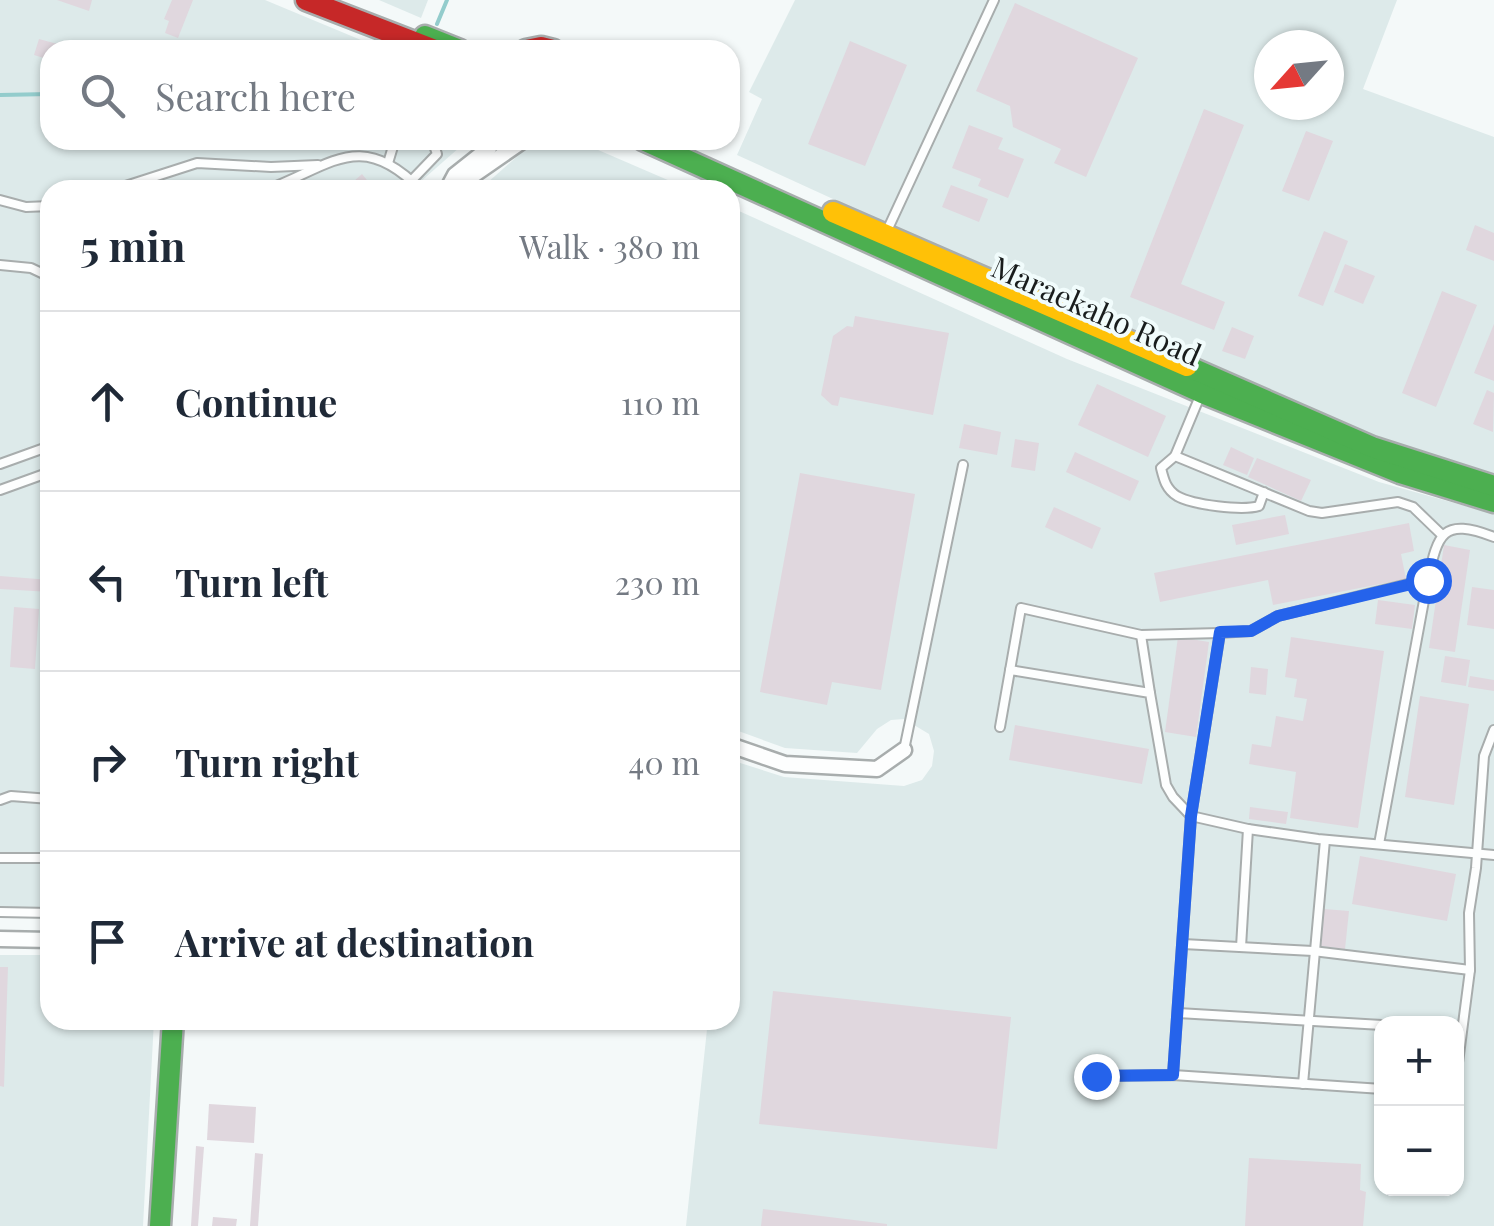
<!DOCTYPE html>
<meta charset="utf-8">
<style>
:root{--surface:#fff;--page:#f6f6f7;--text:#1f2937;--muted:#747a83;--line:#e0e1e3}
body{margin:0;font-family:"Playfair Display",serif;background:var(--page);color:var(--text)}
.controls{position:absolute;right:30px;bottom:30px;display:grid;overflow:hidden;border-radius:20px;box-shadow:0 2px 8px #0004}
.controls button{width:90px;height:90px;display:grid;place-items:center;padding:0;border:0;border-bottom:2px solid var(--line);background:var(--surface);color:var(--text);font:50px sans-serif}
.compass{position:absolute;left:1254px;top:30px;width:90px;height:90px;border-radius:50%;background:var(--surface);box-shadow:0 2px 8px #0004;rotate:243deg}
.stop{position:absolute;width:30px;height:30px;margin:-22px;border:8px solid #2563eb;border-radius:50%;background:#fff}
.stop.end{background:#2563eb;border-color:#fff;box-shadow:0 2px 10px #0008}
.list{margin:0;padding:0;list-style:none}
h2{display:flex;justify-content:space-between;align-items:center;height:130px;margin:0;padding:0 40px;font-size:42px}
h2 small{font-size:32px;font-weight:400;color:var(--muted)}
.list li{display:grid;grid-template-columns:65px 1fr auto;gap:30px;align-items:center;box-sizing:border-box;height:180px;padding:0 40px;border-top:2px solid var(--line)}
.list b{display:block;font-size:38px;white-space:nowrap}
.list em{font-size:32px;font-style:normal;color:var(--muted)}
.icon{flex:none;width:55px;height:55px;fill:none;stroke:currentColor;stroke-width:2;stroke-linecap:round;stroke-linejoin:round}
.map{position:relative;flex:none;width:1494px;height:1226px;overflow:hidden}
.search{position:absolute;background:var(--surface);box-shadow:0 2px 8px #0004;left:40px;top:40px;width:700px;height:110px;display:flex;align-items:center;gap:25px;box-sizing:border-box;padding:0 35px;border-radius:30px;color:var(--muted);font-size:38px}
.panel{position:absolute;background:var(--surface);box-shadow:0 2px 8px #0004;left:40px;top:180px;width:700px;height:850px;border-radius:30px}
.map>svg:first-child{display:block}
.built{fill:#ddeaea;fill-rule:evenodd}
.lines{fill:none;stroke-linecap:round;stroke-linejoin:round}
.stream{stroke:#93cccc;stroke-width:4}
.building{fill:#e0d7de}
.lane-casing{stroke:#a8adad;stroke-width:12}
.street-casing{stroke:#a8adad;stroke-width:19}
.fast-casing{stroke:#a8adad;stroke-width:25}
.slow-casing{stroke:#a8adad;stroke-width:25}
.jam-casing{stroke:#a8adad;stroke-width:25}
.lane{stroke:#fdfefe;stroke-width:8}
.street{stroke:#fdfefe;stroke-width:14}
.fast{stroke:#4caf50;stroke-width:20}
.slow{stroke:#ffc107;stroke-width:20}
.jam{stroke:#c62828;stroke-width:20}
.route{stroke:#2563eb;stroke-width:12}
.labels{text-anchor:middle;stroke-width:8;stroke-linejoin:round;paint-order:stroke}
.street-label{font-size:30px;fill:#191d1d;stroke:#f1fcfc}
</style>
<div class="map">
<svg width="1494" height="1226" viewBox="0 0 1494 1226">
<rect width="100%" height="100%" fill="#f4f9f9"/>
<g class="built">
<polygon points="0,0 265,0 385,50 50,50 50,140 468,140 411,190 50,190 50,917 0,916"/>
<polygon points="379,0 428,0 421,18"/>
<path d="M795,0H1397L1363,89L1494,137V480L1388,453L737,155L762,99L749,92ZM1269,45H1329V105H1269Z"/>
<polygon points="536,140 575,140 691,190 479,190"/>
<path d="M730,207L1067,359L1379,482L1494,514V1226H686L708,1020H730V802L734,761L784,777L904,786L922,780L932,766L934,751L929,734L904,719L891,720L877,729L857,753L785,748L730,728ZM1382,1024H1456V1188H1382Z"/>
<polygon points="0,955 50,955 50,1020 154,1020 143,1226 0,1226"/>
</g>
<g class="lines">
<g class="stream">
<polyline points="437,24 447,0"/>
<polyline points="0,95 50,94"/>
</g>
</g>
<g class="building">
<polygon points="57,0 92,0 89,11"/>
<polygon points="172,0 193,0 178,38 165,33 169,21 164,19"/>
<polygon points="1015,3 1138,58 1086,177 1054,163 1061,149 1013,127 1010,106 976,91"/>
<polygon points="39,39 76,49 76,50 50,50 50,60 34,55"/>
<polygon points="850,41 907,65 865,166 808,144"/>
<polygon points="1204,109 1244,125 1181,284 1225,302 1214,330 1130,297"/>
<polygon points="969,125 1003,138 998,149 1024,159 1008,198 978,186 981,179 952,168"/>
<polygon points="1306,131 1333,141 1309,201 1282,191"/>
<polygon points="362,174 375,190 359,190 353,182"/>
<polygon points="951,185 988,199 979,222 942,207"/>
<polygon points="1475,225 1494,233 1494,261 1466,250"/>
<polygon points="1324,231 1348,241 1323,306 1298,296"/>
<polygon points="1345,264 1375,276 1363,304 1334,292"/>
<polygon points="1442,291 1477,305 1436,407 1402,393"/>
<polygon points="50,303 50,323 40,315"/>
<polygon points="855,316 949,333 933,415 840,397 838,406 832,405 821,395 833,336 847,326 853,327"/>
<polygon points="1494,324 1494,381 1474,373"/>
<polygon points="1232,327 1254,336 1245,359 1222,351"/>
<polygon points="1097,384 1166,416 1148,457 1078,425"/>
<polygon points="1487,390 1494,393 1493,432 1473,424"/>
<polygon points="964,424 1001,432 997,455 959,448"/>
<polygon points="1015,439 1039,443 1035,471 1011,467"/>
<polygon points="1231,447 1254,458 1247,475 1223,465"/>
<polygon points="1075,452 1139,481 1130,501 1066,472"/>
<polygon points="1257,458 1311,480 1301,501 1248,477"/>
<polygon points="800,473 915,494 881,690 832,682 827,705 760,692"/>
<polygon points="1054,507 1101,528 1092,549 1045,527"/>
<polygon points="1285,515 1289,534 1236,545 1232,525"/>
<polygon points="1409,523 1414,551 1401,554 1406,579 1273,605 1268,580 1160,602 1154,573"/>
<polygon points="1444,545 1470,550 1455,652 1429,648"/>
<polygon points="0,576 50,580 50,592 0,589"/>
<polygon points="1472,587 1494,590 1494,629 1467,625"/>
<polygon points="1378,600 1415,605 1412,629 1375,624"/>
<polygon points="14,607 39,609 35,669 10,667"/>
<polygon points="1178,637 1209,642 1196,737 1165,732"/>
<polygon points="1291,637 1384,651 1358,828 1290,818 1296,772 1249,764 1252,744 1271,747 1276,716 1303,721 1307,699 1294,697 1297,679 1285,677"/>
<polygon points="1445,656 1470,660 1466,686 1441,682"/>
<polygon points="1251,667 1268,669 1266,695 1249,693"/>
<polygon points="1470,676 1494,680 1494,691 1468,687"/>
<polygon points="1420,696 1469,704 1454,805 1405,797"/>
<polygon points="1015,725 1149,749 1142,784 1009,760"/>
<polygon points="1250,807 1288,812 1286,824 1249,819"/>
<polygon points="1360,856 1456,874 1447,921 1352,904"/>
<polygon points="1324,909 1349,911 1345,949 1321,946"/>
<polygon points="0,967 8,967 4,1087 0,1086"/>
<polygon points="773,991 1011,1017 997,1149 759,1124"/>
<polygon points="209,1104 256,1107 254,1143 207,1140"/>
<polygon points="196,1146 204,1147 198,1226 191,1226"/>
<polygon points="255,1153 263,1154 258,1226 250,1226"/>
<polygon points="1249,1158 1361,1164 1360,1190 1366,1192 1363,1226 1245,1226"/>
<polygon points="763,1209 887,1224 887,1226 761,1226"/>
<polygon points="213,1217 237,1219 236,1226 212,1226"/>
</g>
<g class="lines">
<g class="lane-casing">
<g id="lane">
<polyline points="388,163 395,140"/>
<polyline points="412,180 437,154 432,140"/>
<polyline points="113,190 197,163 271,167 318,165"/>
<path d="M266,190C330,167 360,127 421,190"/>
<polyline points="0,200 26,207 50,206"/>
<polyline points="885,235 994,0"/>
<polyline points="0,265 31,268 50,277"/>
<polyline points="1175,456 1200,396"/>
<polyline points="0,464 50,446"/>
<polyline points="0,490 50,472"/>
<path d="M1264,492L1259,506C1242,511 1193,505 1177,496C1166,489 1164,480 1161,468L1175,456L1309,511L1322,513L1398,502L1413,507L1442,535"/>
<path d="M1428,579C1438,534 1442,517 1494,537"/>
<polyline points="1141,635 1150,693"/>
<polyline points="1010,670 1150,693 1166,785 1173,797 1191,816 1248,829 1318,839 1494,855"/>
<polyline points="1000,727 1021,608 1141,635 1220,633"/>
<polyline points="904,750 963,465"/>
<polyline points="0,800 11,796 50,799"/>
<polyline points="0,858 50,858"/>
<polyline points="0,912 50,913"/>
<polyline points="1183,944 1313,951 1470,970"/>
<polyline points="1241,947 1248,829"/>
<polyline points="1178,1013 1382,1025"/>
<polyline points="1173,1075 1191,816 1220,633 1251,631 1278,616 1428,579 1379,844"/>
<polyline points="1095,1076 1173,1075 1382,1089"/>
<polyline points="1456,1078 1470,970 1469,913 1476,868 1484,756 1494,730"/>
<polyline points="1303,1084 1325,840"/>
</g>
</g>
<g class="street-casing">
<g id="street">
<polyline points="450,186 462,183 524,140"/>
<polyline points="447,190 455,175 489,148 493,140"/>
<polyline points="730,745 785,764 877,769 904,750"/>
<polyline points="0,939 50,940"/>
</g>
</g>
<g class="fast-casing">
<g id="fast">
<polyline points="425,36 460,50"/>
<polyline points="643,140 1202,393 1400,473 1494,502"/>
<polyline points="1187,366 1372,447 1494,486"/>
<polyline points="160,1226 173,1020"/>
</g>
</g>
<g class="slow-casing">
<polyline id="slow" points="833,212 1187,366"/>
</g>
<g class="jam-casing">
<g id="jam">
<polyline points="306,0 435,50"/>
<polyline points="526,50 541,47 553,50"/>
</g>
</g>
<use href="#lane" class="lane"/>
<use href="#street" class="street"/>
<use href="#fast" class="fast"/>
<use href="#slow" class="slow"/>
<use href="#jam" class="jam"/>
</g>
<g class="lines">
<polyline class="route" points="1096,1076 1173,1075 1191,816 1220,632 1251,631 1278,616 1428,580"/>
</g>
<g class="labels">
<g class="street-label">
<text transform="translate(1096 312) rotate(24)" y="10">Maraekaho Road</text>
</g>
</g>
</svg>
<div class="controls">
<button>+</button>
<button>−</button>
</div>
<svg class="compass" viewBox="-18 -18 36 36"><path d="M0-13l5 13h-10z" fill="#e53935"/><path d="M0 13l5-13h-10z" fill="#747a83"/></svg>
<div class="stop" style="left:1428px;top:580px"></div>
<div class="stop end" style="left:1096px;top:1076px"></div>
<div class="search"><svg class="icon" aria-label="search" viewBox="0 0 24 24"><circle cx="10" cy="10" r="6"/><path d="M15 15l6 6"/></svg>Search here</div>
<section class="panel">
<h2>5 min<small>Walk · 380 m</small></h2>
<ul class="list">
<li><svg class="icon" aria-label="ahead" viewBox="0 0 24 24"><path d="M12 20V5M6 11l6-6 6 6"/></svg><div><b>Continue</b></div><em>110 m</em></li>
<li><svg class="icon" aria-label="left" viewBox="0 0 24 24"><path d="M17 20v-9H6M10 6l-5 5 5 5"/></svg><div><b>Turn left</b></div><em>230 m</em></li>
<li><svg class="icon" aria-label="right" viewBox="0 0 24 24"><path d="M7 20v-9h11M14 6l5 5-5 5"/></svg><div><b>Turn right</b></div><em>40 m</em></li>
<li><svg class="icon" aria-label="arrive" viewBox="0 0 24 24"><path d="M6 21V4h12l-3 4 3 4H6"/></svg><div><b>Arrive at destination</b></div></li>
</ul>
</section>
</div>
